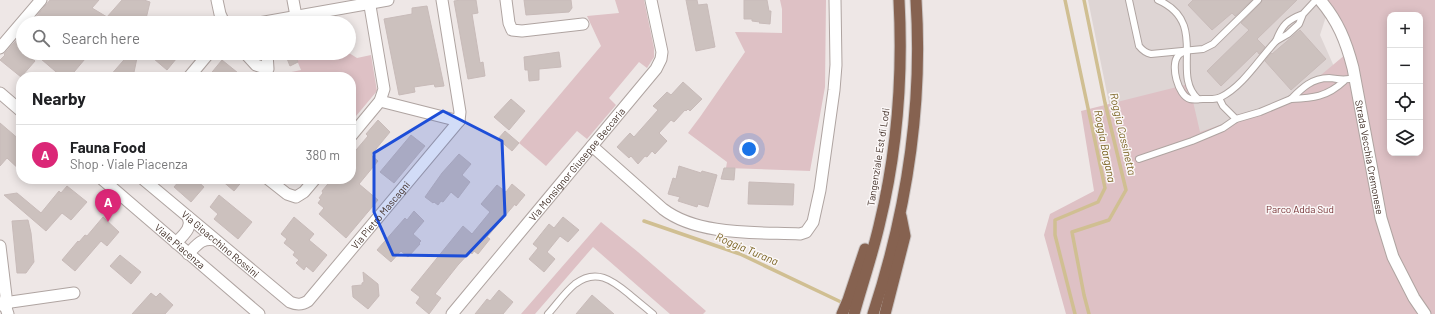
<!DOCTYPE html>
<meta charset="utf-8">
<style>
:root{--surface:#fff;--page:#f2f2f2;--text:#202124;--muted:#757577;--line:#e0e0e0;--accent:#db2777}
body{margin:0;font-family:Barlow,sans-serif;background:var(--page);color:var(--text)}
.controls{position:absolute;right:12px;top:12px;display:grid;overflow:hidden;border-radius:8px;box-shadow:0 2px 10px #0003}
.controls button{width:36px;height:36px;display:grid;place-items:center;padding:0;border:0;border-bottom:1px solid var(--line);background:var(--surface);color:var(--text);font:20px sans-serif}
.you{position:absolute;left:749px;top:149px;width:14px;height:14px;margin:-10px;border:3px solid #fff;border-radius:50%;background:#1a73e8;box-shadow:0 0 0 6px #1a73e833}
.badge{display:grid;place-items:center;width:26px;height:26px;border-radius:50%;background:var(--accent);color:#fff;font-size:13px;font-weight:700}
.pin{position:absolute;translate:-50% -33px;filter:drop-shadow(0 1px 2px #0008)}
.pin::after{content:'';position:absolute;top:21px;width:14px;height:12px;background:inherit;clip-path:polygon(0 0,100% 0,50% 100%)}
.list{margin:0;padding:0;list-style:none}
h2{display:flex;justify-content:space-between;align-items:center;height:52px;margin:0;padding:0 16px;font-size:17px}
h2 small{font-size:13px;font-weight:400;color:var(--muted)}
.list li{display:grid;grid-template-columns:26px 1fr auto;gap:12px;align-items:center;box-sizing:border-box;height:60px;padding:0 16px;border-top:1px solid var(--line)}
.list b{display:block;font-size:15px;white-space:nowrap}
.list p{margin:0;font-size:13px;white-space:nowrap;color:var(--muted)}
.list em{font-size:13px;font-style:normal;color:var(--muted)}
.icon{flex:none;width:22px;height:22px;fill:none;stroke:currentColor;stroke-width:2;stroke-linecap:round;stroke-linejoin:round}
.map{position:relative;flex:none;width:1435px;height:314px;overflow:hidden}
.search{position:absolute;background:var(--surface);box-shadow:0 2px 10px #0003;left:16px;top:16px;width:340px;height:44px;display:flex;align-items:center;gap:10px;box-sizing:border-box;padding:0 14px;border-radius:22px;color:var(--muted);font-size:15px}
.panel{position:absolute;background:var(--surface);box-shadow:0 2px 10px #0003;left:16px;top:72px;width:340px;height:112px;border-radius:16px}
.map>svg:first-child{display:block}
.built{fill:#ded5d4}
.green{fill:#dec1c5;fill-rule:evenodd}
.lines{fill:none;stroke-linecap:round;stroke-linejoin:round}
.stream{stroke:#d0bf92;stroke-width:3.5}
.building{fill:#ccc1be;stroke:#c8bbb9}
.service-casing{stroke:#afa4a1;stroke-width:8}
.minor-casing{stroke:#afa4a1;stroke-width:13}
.tertiary-casing{stroke:#afa4a1;stroke-width:13}
.trunk-casing{stroke:#cac4c2;stroke-width:13}
.service{stroke:#fff;stroke-width:6}
.minor{stroke:#fff;stroke-width:11}
.tertiary{stroke:#fff;stroke-width:11}
.trunk{stroke:#866250;stroke-width:11}
.marked{fill:#1d4ed8;fill-opacity:0.2;stroke:#1d4ed8;stroke-width:3;stroke-linejoin:round}
.labels{text-anchor:middle;stroke-width:3;stroke-linejoin:round;paint-order:stroke}
.street-label{font-size:10px;fill:#402e26;stroke:#fbf7f7}
.park-label{font-size:10px;fill:#753134;stroke:#fbf7f7}
.water-label{font-size:11px;font-style:italic;fill:#7a6322;stroke:#fbf7f7}
</style>
<div class="map">
<svg width="1435" height="314" viewBox="0 0 1435 314">
<rect width="100%" height="100%" fill="#eee7e6"/>
<polygon class="built" points="1088,0 1326,0 1330,4 1320,35 1348,98 1130,186 1109,103"/>
<g class="green">
<polygon points="615,0 644,0 654,48 654,57 647,68 639,62 609,98 616,105 587,139 577,131 546,166 519,143 601,46 587,16 619,13"/>
<polygon points="780,0 826,0 825,87 810,171 726,168 727,162 688,133 700,117 745,52 735,32 782,33 782,9"/>
<path d="M1326,0H1435V314H1066L1044,235L1050,214L1094,191L1081,111L1189,84L1200,132L1291,100L1352,49L1341,20ZM1390,15H1420V153H1390Z"/>
<polygon points="294,53 349,53 357,58 371,55 377,91 351,122 351,77 280,77 282,74 301,70"/>
<polygon points="601,222 638,252 706,311 703,314 670,314 593,247 535,314 521,314"/>
</g>
<g class="lines">
<g class="stream">
<polyline points="1065,0 1105,188 1098,202 1055,220 1055,235 1075,314"/>
<polyline points="1084,0 1105,103 1126,190 1109,220 1072,232 1084,295 1089,314"/>
<polyline points="644,221 740,254 841,302"/>
</g>
</g>
<g class="building">
<polygon points="50,0 99,0 92,8 107,17 122,0 144,0 150,2 145,23 31,23"/>
<polygon points="461,0 476,0 478,13 472,14 480,63 483,62 485,76 468,79 454,1"/>
<polygon points="524,0 571,0 572,8 569,12 526,15"/>
<polygon points="686,0 697,0 698,5 707,4 715,47 696,51"/>
<polygon points="744,0 767,0 769,11 771,11 770,24 759,23 760,22 752,21 752,19 744,19"/>
<polygon points="1193,0 1252,0 1235,16 1232,13 1212,30 1188,5"/>
<polygon points="1262,0 1297,0 1257,39 1265,47 1259,54 1257,51 1221,86 1207,71 1249,30 1241,23 1261,3"/>
<polygon points="427,6 444,86 435,87 434,84 414,87 415,92 399,95 384,19 412,14 412,8"/>
<polygon points="1300,30 1326,59 1291,90 1265,61 1271,53 1272,54"/>
<polygon points="23,33 23,53 26,53 35,61 21,77 0,60 5,55 4,54"/>
<polygon points="559,52 561,67 539,69 539,80 529,81 528,70 525,70 524,57"/>
<polygon points="34,53 90,53 74,72 79,77 62,77"/>
<polygon points="130,53 138,53 133,77 109,77"/>
<polygon points="147,53 181,53 167,70"/>
<polygon points="291,53 294,53 298,62 290,66 286,56"/>
<polygon points="222,60 243,77 208,77"/>
<polygon points="683,82 702,99 690,111 688,109 686,111 685,110 674,122 671,120 659,133 667,141 655,154 652,151 647,157 645,156 638,164 631,156 629,158 617,147 630,133 634,137 658,110 653,106 667,92 671,95"/>
<polygon points="511,99 525,111 509,130 494,117"/>
<polygon points="378,120 390,132 371,155 378,161 359,184 378,200 346,238 319,214 324,208 318,203 321,199 319,198 323,193 322,191 332,179 351,179 351,156 368,136 366,134"/>
<polygon points="0,123 21,141 21,171 7,158 0,166"/>
<polygon points="505,131 519,143 512,151 498,139"/>
<polygon points="411,135 425,146 394,183 380,172"/>
<polygon points="459,154 471,164 462,175 470,182 458,198 451,192 443,202 441,201 438,205 434,202 433,203 425,197 442,173"/>
<polygon points="679,166 701,173 702,171 717,175 708,207 698,204 697,207 678,201 680,197 668,194 673,178 676,179"/>
<polygon points="724,168 735,168 734,180 721,179"/>
<polygon points="181,179 195,179 204,187 191,202 174,187"/>
<polygon points="220,179 244,179 234,191"/>
<polygon points="749,182 794,184 793,205 748,204"/>
<polygon points="512,184 525,195 516,206 515,204 487,237 490,239 478,254 474,251 472,254 470,252 458,265 435,294 441,298 429,314 416,303 420,297 411,290 463,226 472,234 490,212 481,204 497,185 506,192"/>
<polygon points="67,186 87,202 71,220 62,213 46,231 4,195 17,193 41,213 59,191 61,193"/>
<polygon points="219,195 252,222 238,239 214,219 218,214 210,207"/>
<polygon points="414,211 424,221 413,234 421,241 419,243 420,244 408,257 401,251 391,262 377,250 405,218 407,220"/>
<polygon points="103,217 119,232 107,246 101,241 75,271 62,260 78,241 79,242 85,235 87,236"/>
<polygon points="294,217 314,234 309,240 327,255 313,272 306,266 304,270 296,263 299,260 293,255 295,252 284,243 287,239 281,234"/>
<polygon points="563,217 579,230 568,242 560,236 547,252 555,259 544,272 529,259 538,248 533,244 549,224 554,228"/>
<polygon points="28,220 31,233 34,262 26,273 17,273 12,221"/>
<polygon points="120,255 141,272 131,284 110,266"/>
<polygon points="363,272 378,284 379,296 368,309 353,297 352,286 362,285 362,283 364,282"/>
<polygon points="499,290 513,302 503,314 475,314 487,299 490,301"/>
<polygon points="151,293 156,297 160,293 173,305 165,314 132,314"/>
<polygon points="592,295 614,314 576,314"/>
</g>
<g class="lines">
<g class="service-casing">
<g id="service">
<path d="M1129,0L1139,46C1143,51 1146,53 1151,54L1203,49L1213,44L1258,0"/>
<path d="M1158,0C1210,23 1170,74 1198,99"/>
<path d="M1303,14C1287,20 1282,25 1276,41L1288,34L1299,24L1303,14L1316,0"/>
<path d="M1185,51C1183,52 1179,54 1178,56C1170,65 1178,96 1190,99C1194,100 1199,99 1203,99C1209,99 1215,100 1221,97C1243,86 1259,59 1276,41"/>
<path d="M1344,81C1327,97 1313,98 1291,99C1302,88 1312,78 1329,78C1341,79 1342,81 1355,78"/>
<polyline points="1219,98 1223,106 1236,119"/>
<polyline points="1139,159 1192,141 1223,128 1236,119 1260,112 1291,99"/>
<path d="M548,314C557,304 565,292 575,284C596,268 612,280 629,294C637,301 645,307 653,314"/>
</g>
</g>
<g class="minor-casing">
<g id="minor">
<polyline points="217,0 220,14 224,23"/>
<polyline points="293,0 296,16"/>
<polyline points="442,0 460,112 459,121"/>
<polyline points="506,0 509,23 512,30 522,31 583,24"/>
<path id="s1" d="M1320,0C1338,21 1346,41 1353,68L1381,218L1393,257L1414,298L1425,314"/>
<polyline points="259,23 388,0"/>
<polyline points="0,48 41,0"/>
<polyline points="245,53 256,65 268,69 267,53"/>
<polyline points="189,77 209,53"/>
<polyline points="380,101 459,121"/>
<polyline points="351,136 380,101 384,89 369,0"/>
<path d="M592,146L663,209C698,236 757,232 800,234L806,232L813,222L820,190L834,90L836,65L835,0"/>
<path id="s2" d="M143,179L290,302C297,305 302,305 308,301L459,121"/>
<polyline points="268,179 287,194 296,197 304,192 315,179"/>
<path d="M176,243C183,235 193,228 188,217"/>
<polyline points="0,246 6,296 4,306 6,308 8,314"/>
<path d="M188,254C197,245 202,237 215,240"/>
<polyline points="4,306 11,302 74,293"/>
<path id="s3" d="M452,314L656,69L661,59L662,52L651,0"/>
</g>
</g>
<g class="tertiary-casing">
<g id="tertiary">
<polyline points="0,93 21,111"/>
<path id="s4" d="M102,179L259,314"/>
</g>
</g>
<g class="trunk-casing">
<g id="trunk">
<polyline points="842,314 848,300 865,249"/>
<path d="M854,314C862,285 872,256 879,226C897,153 903,75 899,0"/>
<path d="M873,314C906,213 923,106 916,0"/>
<polyline points="885,314 905,236 901,216"/>
</g>
</g>
<use href="#service" class="service"/>
<use href="#minor" class="minor"/>
<use href="#tertiary" class="tertiary"/>
<use href="#trunk" class="trunk"/>
</g>
<path class="marked" d="M443,111L502,141L505,215L466,256L393,255L374,212V153Z"/>
<g class="labels">
<g class="street-label">
<text transform="translate(878 157) rotate(-81)" y="4">Tangenziale Est di Lodi</text>
<text dy="4" stroke="none"><textPath href="#s1" startOffset="167">Strada Vecchia Cremonese</textPath></text>
<text dy="4" stroke="none"><textPath href="#s3" startOffset="195">Via Monsignor Giuseppe Beccaria</textPath></text>
<text dy="4" stroke="none"><textPath href="#s2" startOffset="323">Via Pietro Mascagni</textPath></text>
<text dy="4" stroke="none"><textPath href="#s2" startOffset="101">Via Gioacchino Rossini</textPath></text>
<text dy="4" stroke="none"><textPath href="#s4" startOffset="103">Viale Piacenza</textPath></text>
</g>
<g class="park-label">
<text x="1300" y="213">Parco Adda Sud</text>
</g>
<g class="water-label">
<text transform="translate(1123 134) rotate(77)" y="4">Roggia Cassinetta</text>
<text transform="translate(1105 146) rotate(79)" y="4">Roggia Bargana</text>
<text transform="translate(747 249) rotate(23)" y="4">Roggia Turana</text>
</g>
</g>
</svg>
<div class="controls">
<button>+</button>
<button>−</button>
<button><svg class="icon" aria-label="locate" viewBox="0 0 24 24"><circle cx="12" cy="12" r="6"/><path d="M12 2v4M12 18v4M2 12h4M18 12h4"/></svg></button>
<button><svg class="icon" aria-label="layers" viewBox="0 0 24 24"><path d="M12 4l9 5-9 5-9-5zM3 14l9 5 9-5"/></svg></button>
</div>
<div class="you"></div>
<div class="pin badge" style="left:108px;top:222px">A</div>
<div class="search"><svg class="icon" aria-label="search" viewBox="0 0 24 24"><circle cx="10" cy="10" r="6"/><path d="M15 15l6 6"/></svg>Search here</div>
<section class="panel">
<h2>Nearby<small></small></h2>
<ul class="list">
<li><span class="badge">A</span><div><b>Fauna Food</b><p>Shop · Viale Piacenza</p></div><em>380 m</em></li>
</ul>
</section>
</div>
